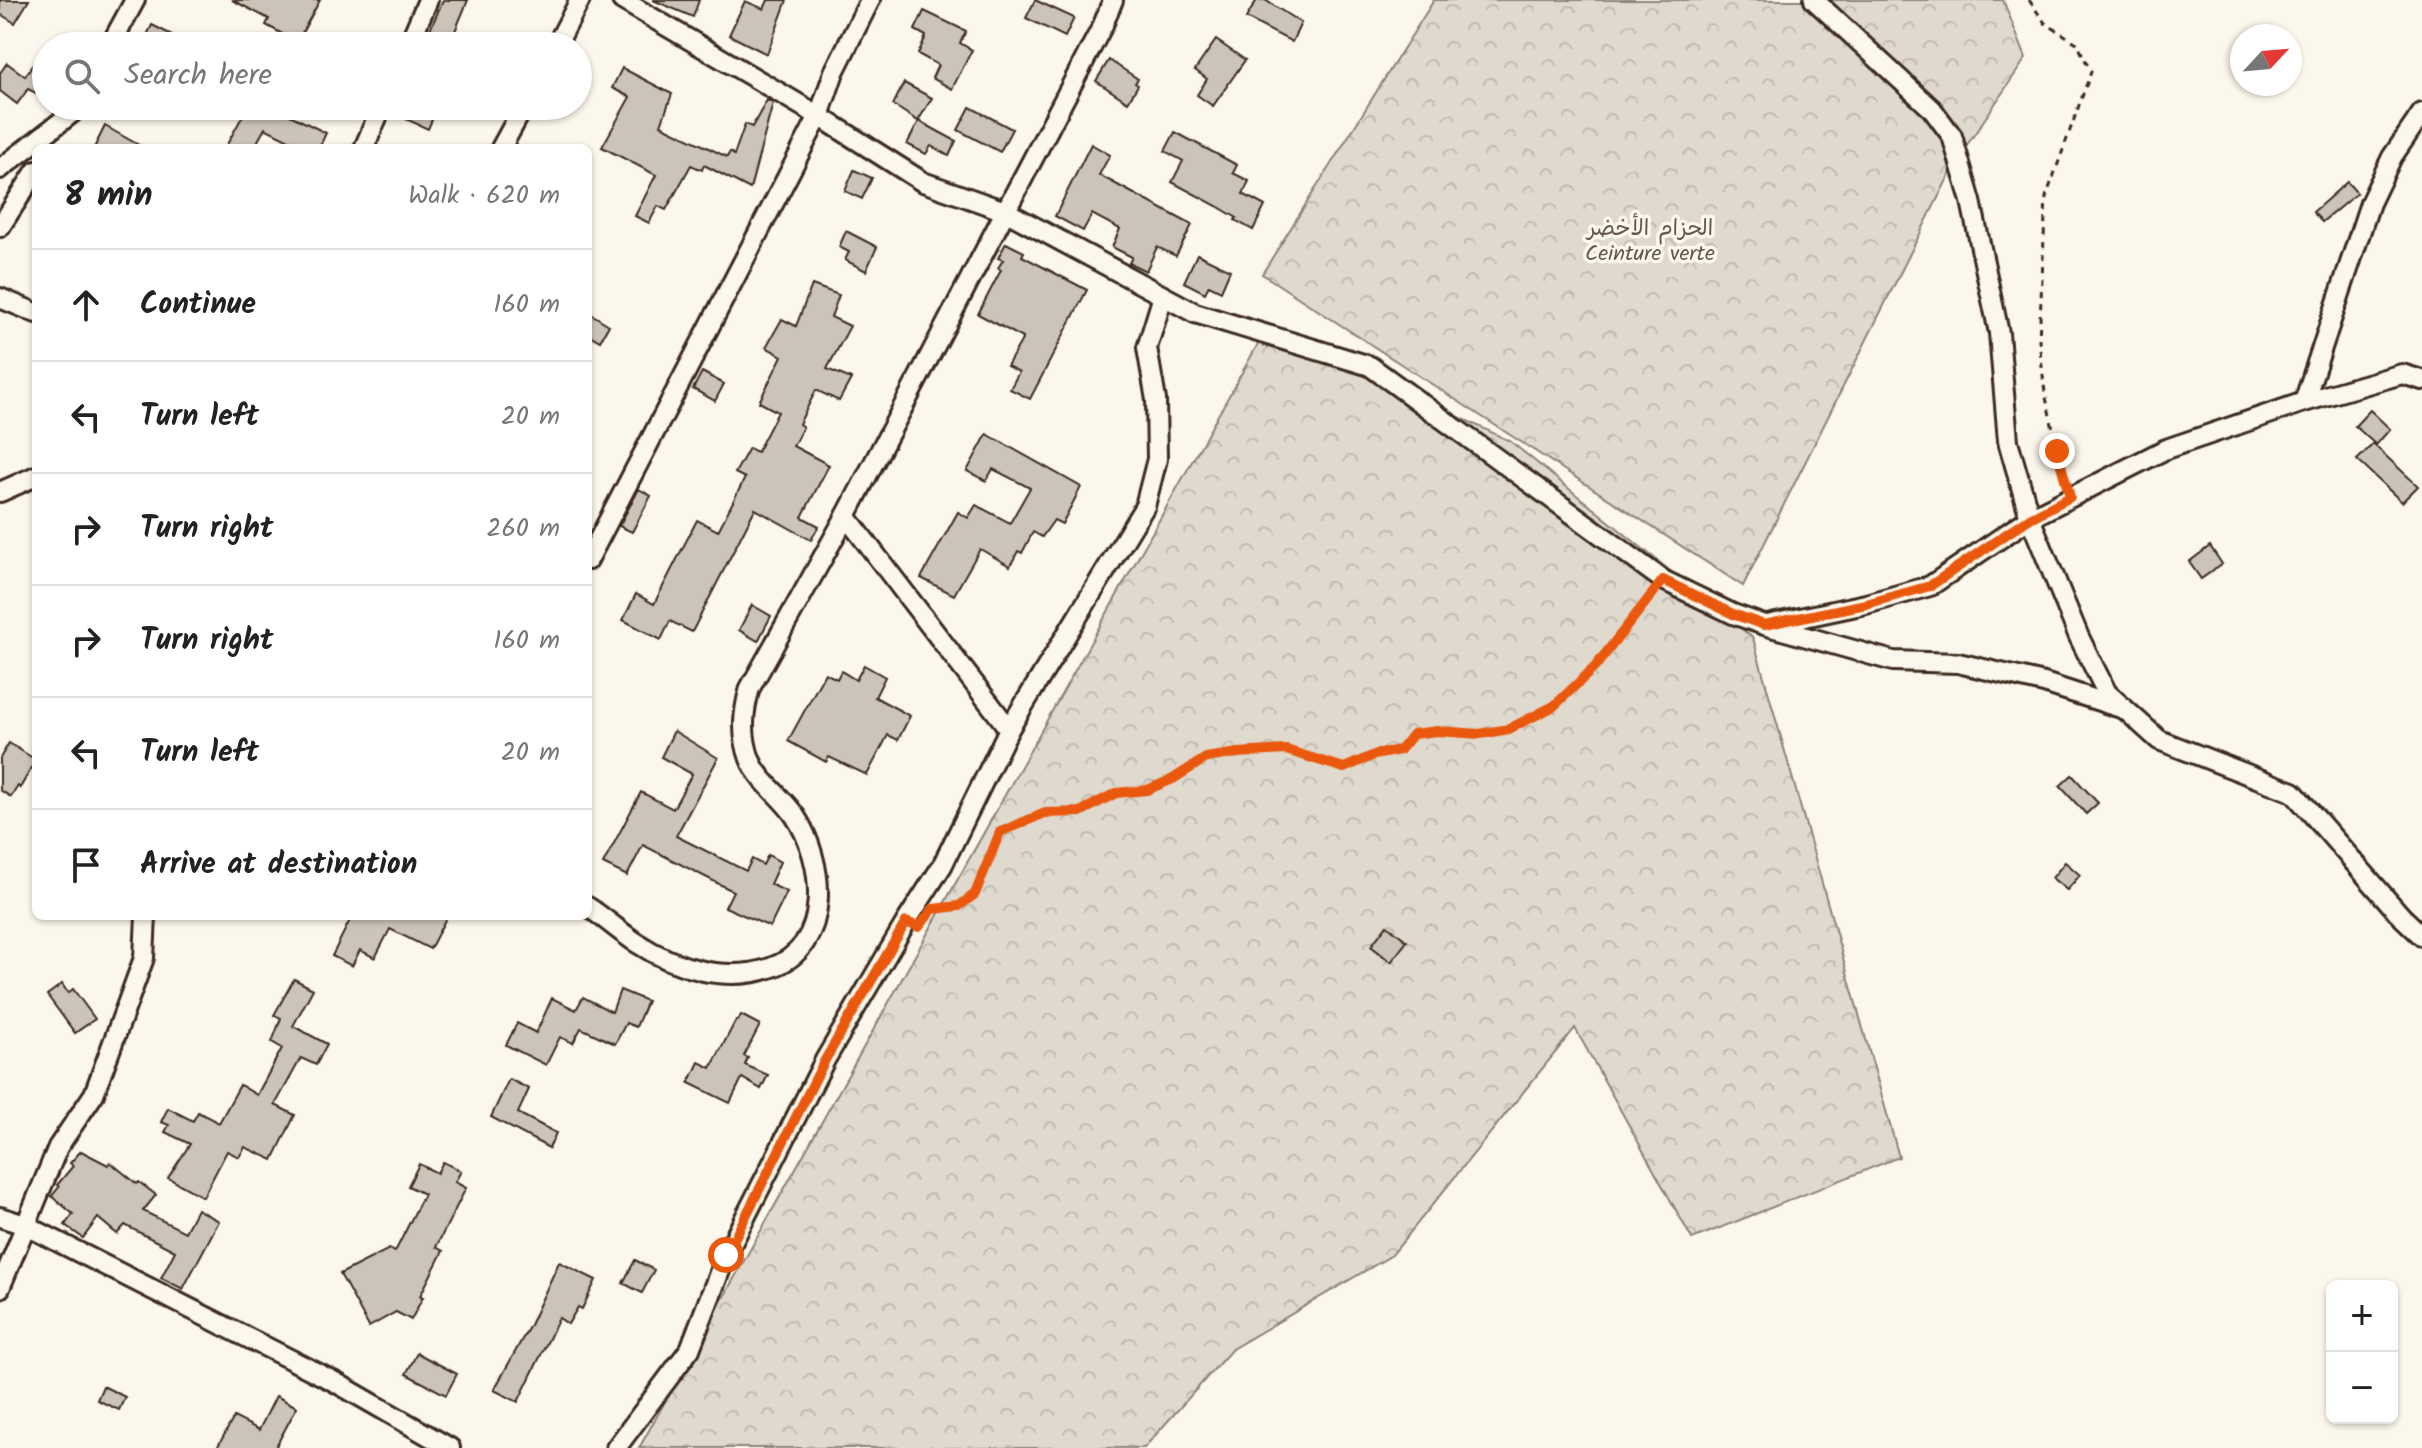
<!DOCTYPE html>
<meta charset="utf-8">
<style>
:root{--surface:#fff;--page:#f2f2f2;--text:#222;--muted:#767676;--line:#e0e0e0}
body{margin:0;font-family:Kalam,"Playpen Sans Arabic",sans-serif;background:var(--page);color:var(--text)}
.controls{position:absolute;right:24px;bottom:24px;display:grid;overflow:hidden;border-radius:12px;box-shadow:0 2px 6px #0004}
.controls button{width:72px;height:72px;display:grid;place-items:center;padding:0;border:0;border-bottom:2px solid var(--line);background:var(--surface);color:var(--text);font:40px sans-serif}
.compass{position:absolute;left:2230px;top:24px;width:72px;height:72px;border-radius:50%;background:var(--surface);box-shadow:0 2px 6px #0004;rotate:64deg}
.stop{position:absolute;width:24px;height:24px;margin:-18px;border:6px solid #ea580c;border-radius:50%;background:#fff}
.stop.end{background:#ea580c;border-color:#fff;box-shadow:0 2px 8px #0008}
.list{margin:0;padding:0;list-style:none}
h2{display:flex;justify-content:space-between;align-items:center;height:104px;margin:0;padding:0 32px;font-size:34px}
h2 small{font-size:26px;font-weight:400;color:var(--muted)}
.list li{display:grid;grid-template-columns:52px 1fr auto;gap:24px;align-items:center;box-sizing:border-box;height:112px;padding:0 32px;border-top:2px solid var(--line)}
.list b{display:block;font-size:30px;white-space:nowrap}
.list em{font-size:26px;font-style:normal;color:var(--muted)}
.icon{flex:none;width:44px;height:44px;fill:none;stroke:currentColor;stroke-width:2;stroke-linecap:round;stroke-linejoin:round}
.map{position:relative;flex:none;width:2422px;height:1448px;overflow:hidden}
.search{position:absolute;background:var(--surface);box-shadow:0 2px 6px #0004;left:32px;top:32px;width:560px;height:88px;display:flex;align-items:center;gap:20px;box-sizing:border-box;padding:0 28px;border-radius:44px;color:var(--muted);font-size:30px}
.panel{position:absolute;background:var(--surface);box-shadow:0 2px 6px #0004;left:32px;top:144px;width:560px;height:776px;border-radius:12px}
.map>svg:first-child{display:block}
.forest{fill:url(#forest-crowns);stroke:#8d8276;stroke-width:2}
.building{fill:#ccc4b9;stroke:#3b2a1e;stroke-width:2}
.lines{fill:none;stroke-linecap:round;stroke-linejoin:round}
.street-casing{stroke:#3b2a1e;stroke-width:24}
.path{stroke:#3b2a1e;stroke-width:3;stroke-dasharray:6 6;stroke-linecap:butt}
.street{stroke:#fbf7ec;stroke-width:18}
.route{stroke:#ea580c;stroke-width:10}
.labels{text-anchor:middle;stroke-width:7;stroke-linejoin:round;paint-order:stroke}
.park-label{font-size:22px;fill:#64564a;stroke:#fbf7ec}
</style>
<div class="map">
<svg width="2422" height="1448" viewBox="0 0 2422 1448">
<defs>
<pattern id="forest-crowns" width="20" height="18" patternUnits="userSpaceOnUse" patternTransform="scale(2)"><rect width="20" height="18" fill="#dfd9ce"/><path d="M2 6a3 3 0 1 1 6 0M12 15a3 3 0 1 1 6 0" fill="none" stroke="#c0bab0"/></pattern>
</defs>
<rect width="100%" height="100%" fill="#fbf7ec"/>
<filter id="ink" filterUnits="userSpaceOnUse"><feTurbulence type="fractalNoise" baseFrequency=".0125" numOctaves="2"/><feDisplacementMap in="SourceGraphic" scale="16" xChannelSelector="R" yChannelSelector="G"/><feConvolveMatrix kernelMatrix="1 2 1 2 8 2 1 2 1" color-interpolation-filters="sRGB"/></filter>
<g filter="url(#ink)">
<g class="forest">
<polygon points="1434,0 2003,0 2026,58 1957,160 1743,586 1262,274"/>
<polygon points="1268,326 1510,441 1753,638 1899,1157 1692,1239 1575,1028 1392,1255 1232,1349 1144,1448 639,1448"/>
</g>
<g class="building">
<polygon points="0,0 29,0 15,23 0,14"/>
<polygon points="232,0 320,0 297,42 266,25 269,19"/>
<polygon points="443,0 468,0 451,41 429,32"/>
<polygon points="653,0 699,0 693,17"/>
<polygon points="768,0 787,0 767,54 729,35 745,1 764,9"/>
<polygon points="1035,0 1074,18 1065,37 1026,18"/>
<polygon points="1257,0 1265,0 1301,23 1292,42 1246,18"/>
<polygon points="924,11 966,31 960,43 972,50 952,89 932,78 938,65 918,54 926,36 915,30"/>
<polygon points="152,25 172,35 166,46 157,46 145,39"/>
<polygon points="1216,40 1245,60 1213,106 1197,95 1207,79 1195,70"/>
<polygon points="1109,60 1138,79 1135,83 1138,85 1128,102 1096,81"/>
<polygon points="7,63 25,76 33,65 46,74 46,98 28,89 17,104 0,91 0,73"/>
<polygon points="622,68 672,94 661,125 727,157 730,152 734,155 745,124 752,127 767,100 773,103 750,189 704,165 702,170 691,165 666,210 658,206 649,223 635,216 656,175 602,147 630,97 612,88"/>
<polygon points="904,83 932,98 918,121 893,105"/>
<polygon points="248,106 272,106 326,133 319,148 305,148 265,128 254,148 225,148"/>
<polygon points="412,106 438,106 428,129 406,119"/>
<polygon points="970,107 1012,129 1000,152 958,130"/>
<polygon points="919,121 956,141 949,156 931,146 926,154 907,144"/>
<polygon points="105,126 144,148 94,148"/>
<polygon points="1175,132 1237,165 1233,173 1249,181 1243,194 1265,206 1253,230 1235,220 1237,218 1217,206 1172,182 1183,161 1165,151"/>
<polygon points="1091,144 1110,155 1099,175 1192,225 1176,256 1157,247 1146,271 1129,263 1132,257 1112,247 1120,229 1092,214 1083,231 1055,216"/>
<polygon points="854,170 872,178 862,199 845,191"/>
<polygon points="2347,182 2357,193 2322,222 2313,212"/>
<polygon points="846,231 877,247 866,271 845,260 849,252 839,247"/>
<polygon points="1006,243 1024,252 1022,256 1087,290 1030,399 1010,389 1019,372 1007,366 1023,338 978,314 1001,270 998,268 1003,260 998,258"/>
<polygon points="1197,254 1230,270 1221,291 1209,285 1205,293 1184,282"/>
<polygon points="812,285 839,295 831,317 850,326 827,369 851,379 839,401 816,390 799,424 803,427 793,446 829,465 802,517 819,526 811,540 755,509 692,632 670,621 661,640 623,620 636,594 654,604 697,520 718,531 745,478 735,473 749,448 757,452 778,412 759,402 782,356 766,347 782,319 796,326"/>
<polygon points="588,312 609,325 600,341 588,334"/>
<polygon points="702,372 724,384 715,401 693,389"/>
<polygon points="2370,410 2390,429 2376,445 2355,426"/>
<polygon points="987,434 1081,487 1062,524 1054,520 1042,537 1033,532 1022,553 1018,551 1010,566 980,549 954,595 921,578 958,512 968,518 976,505 1010,523 1030,488 993,469 986,481 967,471"/>
<polygon points="2373,444 2418,486 2402,502 2357,460"/>
<polygon points="639,489 651,496 632,532 619,526"/>
<polygon points="2210,546 2222,564 2201,579 2189,562"/>
<polygon points="752,605 771,616 758,641 739,630"/>
<polygon points="864,665 885,677 875,697 910,716 898,740 888,735 867,775 829,757 826,762 788,741 825,673 837,679 841,671 856,680"/>
<polygon points="674,731 718,758 676,836 746,871 752,859 763,865 768,855 780,862 770,884 787,892 770,927 725,907 733,891 643,845 627,876 603,864 641,792 673,809 692,774 661,757"/>
<polygon points="9,743 36,760 20,788 18,786 11,797 0,790 0,758"/>
<polygon points="2072,775 2098,803 2086,814 2060,786"/>
<polygon points="2065,862 2080,875 2067,890 2052,878"/>
<polygon points="352,916 447,916 430,949 390,929 375,958 360,950 352,966 332,956"/>
<polygon points="1387,925 1407,941 1391,962 1371,946"/>
<polygon points="294,979 313,989 293,1026 327,1044 316,1065 301,1058 275,1105 295,1115 273,1160 245,1147 239,1157 227,1151 203,1197 168,1178 190,1144 165,1132 169,1125 161,1122 168,1108 193,1121 198,1112 219,1123 240,1085 257,1095 282,1048 272,1042 281,1018 274,1015"/>
<polygon points="62,984 68,993 73,989 95,1019 75,1033 47,995"/>
<polygon points="620,990 647,1001 636,1027 626,1023 615,1044 581,1028 573,1043 560,1037 546,1065 506,1045 517,1023 536,1033 552,998 576,1010 583,997 612,1012"/>
<polygon points="741,1015 760,1025 744,1056 748,1058 745,1065 768,1075 761,1089 742,1078 730,1103 689,1083 699,1062 711,1068 736,1020 738,1021"/>
<polygon points="509,1079 529,1089 518,1113 556,1133 549,1148 491,1117"/>
<polygon points="81,1151 108,1165 110,1162 137,1184 139,1182 156,1195 143,1211 185,1232 197,1209 219,1221 183,1289 161,1278 175,1251 125,1225 117,1234 98,1218 83,1238 65,1225 73,1214 52,1196 59,1187 57,1185 73,1166 70,1163"/>
<polygon points="443,1162 461,1171 455,1182 466,1188 436,1247 443,1251 420,1296 423,1297 411,1320 396,1312 369,1327 340,1274 389,1249 395,1252 424,1194 408,1186 419,1164 437,1173"/>
<polygon points="635,1260 654,1270 642,1293 623,1283"/>
<polygon points="559,1262 596,1280 582,1309 578,1307 568,1324 559,1318 518,1402 494,1390 530,1325"/>
<polygon points="417,1353 457,1374 446,1395 406,1374"/>
<polygon points="103,1386 125,1397 119,1410 97,1400"/>
<polygon points="276,1396 297,1407 275,1448 217,1448 234,1417 259,1430"/>
</g>
<g class="lines">
<g class="street-casing">
<g id="street">
<polyline points="622,0 819,116 923,182 1005,211 1195,313 1370,366 1663,580 1733,614 1764,625 1893,661 1958,663 2044,683 2124,709"/>
<polyline points="1814,0 1932,109 1952,136 1971,201 1999,333 2008,441 2030,518 2079,637 2107,693 2159,740 2293,792 2401,916 2422,936"/>
<polyline points="110,46 135,0"/>
<polyline points="408,46 428,0"/>
<polyline points="556,46 580,0"/>
<polyline points="364,148 382,106"/>
<polyline points="501,148 524,106"/>
<polyline points="0,169 72,113"/>
<polyline points="0,227 36,171"/>
<polyline points="0,298 36,313"/>
<polyline points="2304,402 2402,374 2422,380"/>
<polyline points="0,492 36,476"/>
<polyline points="846,516 1009,729"/>
<polyline points="588,560 819,116 834,72 870,0"/>
<polyline points="1767,625 1866,604 1930,586 2030,518 2166,449 2304,402 2370,203 2392,157 2422,113"/>
<path d="M588,907C605,918 620,932 637,943C675,968 726,983 770,968C834,947 825,861 795,816C782,796 759,782 750,759C741,734 743,712 750,688L846,516L1103,25L1113,0"/>
<polyline points="0,1217 25,1225 335,1382 450,1448"/>
<polyline points="0,1288 58,1147 94,1094 144,958 146,916"/>
<polyline points="616,1448 690,1349 726,1255 825,1060 906,922 942,866 1009,729 1145,506 1157,459 1156,400 1147,348 1163,296"/>
</g>
</g>
<g class="path">
<polyline points="2029,0 2045,23 2077,43 2091,72 2046,197 2039,340 2045,393 2064,479"/>
<path d="M937,909L959,906L975,894L1000,832L1045,813L1080,812L1116,793L1147,790L1173,779L1206,758L1238,753L1286,750L1344,768L1374,755L1400,750L1413,734C1444,730 1474,736 1504,730C1514,728 1523,721 1532,717C1585,690 1613,639 1650,595"/>
</g>
<use href="#street" class="street"/>
</g>
</g>
<g class="lines" filter="url(#ink)">
<polyline class="route" points="726,1255 825,1060 906,922 919,927 933,909 959,906 975,894 1000,832 1045,813 1080,812 1116,793 1147,790 1173,779 1206,758 1238,753 1286,750 1344,768 1374,755 1400,750 1413,734 1437,731 1480,734 1509,729 1554,706 1595,667 1663,580 1733,614 1764,625 1866,604 1930,586 2030,518 2070,497 2057,451"/>
</g>
<g class="labels">
<g class="park-label">
<text x="1650" y="235">الحزام الأخضر<tspan x="1650" dy="25">Ceinture verte</tspan></text>
</g>
</g>
</svg>
<div class="controls">
<button>+</button>
<button>−</button>
</div>
<svg class="compass" viewBox="-18 -18 36 36"><path d="M0-13l5 13h-10z" fill="#e53935"/><path d="M0 13l5-13h-10z" fill="#767676"/></svg>
<div class="stop" style="left:726px;top:1255px"></div>
<div class="stop end" style="left:2057px;top:451px"></div>
<div class="search"><svg class="icon" aria-label="search" viewBox="0 0 24 24"><circle cx="10" cy="10" r="6"/><path d="M15 15l6 6"/></svg>Search here</div>
<section class="panel">
<h2>8 min<small>Walk · 620 m</small></h2>
<ul class="list">
<li><svg class="icon" aria-label="ahead" viewBox="0 0 24 24"><path d="M12 20V5M6 11l6-6 6 6"/></svg><div><b>Continue</b></div><em>160 m</em></li>
<li><svg class="icon" aria-label="left" viewBox="0 0 24 24"><path d="M17 20v-9H6M10 6l-5 5 5 5"/></svg><div><b>Turn left</b></div><em>20 m</em></li>
<li><svg class="icon" aria-label="right" viewBox="0 0 24 24"><path d="M7 20v-9h11M14 6l5 5-5 5"/></svg><div><b>Turn right</b></div><em>260 m</em></li>
<li><svg class="icon" aria-label="right" viewBox="0 0 24 24"><path d="M7 20v-9h11M14 6l5 5-5 5"/></svg><div><b>Turn right</b></div><em>160 m</em></li>
<li><svg class="icon" aria-label="left" viewBox="0 0 24 24"><path d="M17 20v-9H6M10 6l-5 5 5 5"/></svg><div><b>Turn left</b></div><em>20 m</em></li>
<li><svg class="icon" aria-label="arrive" viewBox="0 0 24 24"><path d="M6 21V4h12l-3 4 3 4H6"/></svg><div><b>Arrive at destination</b></div></li>
</ul>
</section>
</div>
